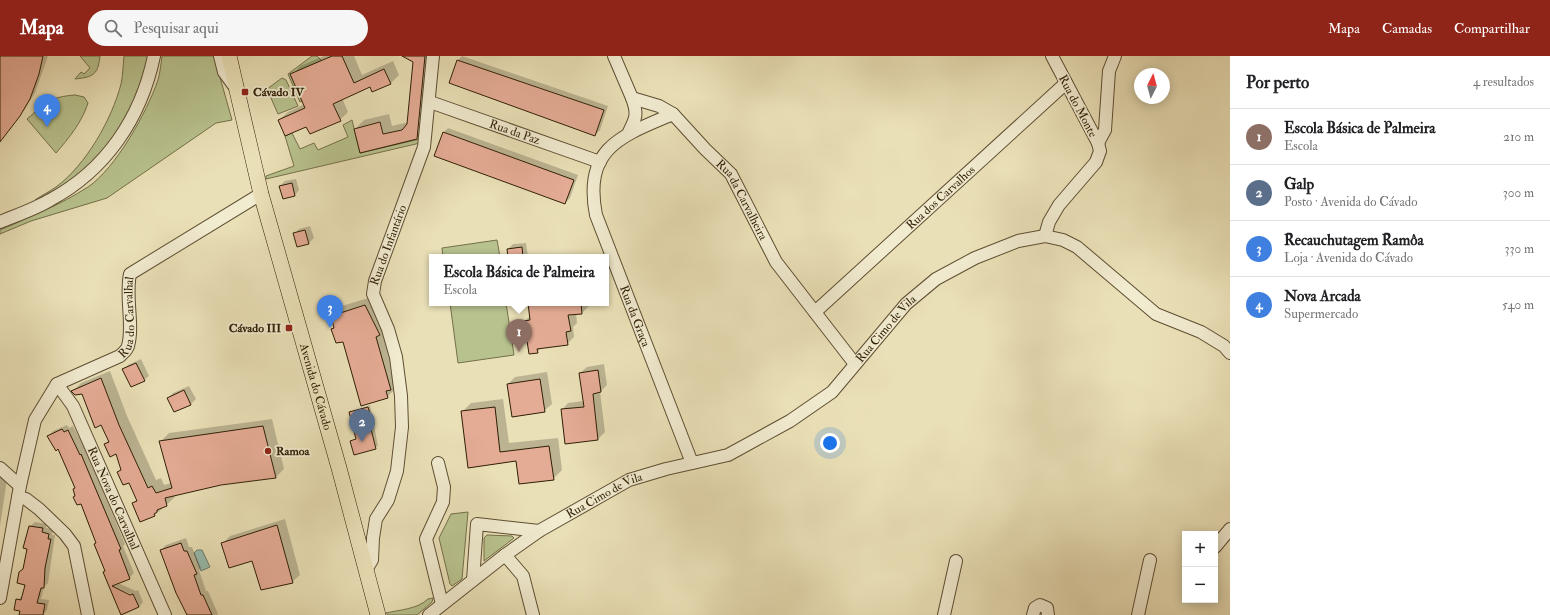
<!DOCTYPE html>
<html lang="pt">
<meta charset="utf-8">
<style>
:root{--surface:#fff;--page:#f6f6f6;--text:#202124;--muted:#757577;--line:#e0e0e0;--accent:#8f2418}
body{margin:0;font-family:"IM FELL Double Pica",serif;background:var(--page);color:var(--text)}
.controls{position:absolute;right:12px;bottom:12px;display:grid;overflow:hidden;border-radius:0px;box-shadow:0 2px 10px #0003}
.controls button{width:36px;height:36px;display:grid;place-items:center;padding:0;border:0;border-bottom:1px solid var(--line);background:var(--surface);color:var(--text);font:20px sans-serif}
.compass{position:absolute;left:1134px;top:12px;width:36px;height:36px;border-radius:50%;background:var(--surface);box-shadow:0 2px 10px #0003;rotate:6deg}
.you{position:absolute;left:830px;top:387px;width:14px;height:14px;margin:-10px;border:3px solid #fff;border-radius:50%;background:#1a73e8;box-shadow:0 0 0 6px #1a73e833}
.badge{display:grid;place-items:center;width:26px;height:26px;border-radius:50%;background:var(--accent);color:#fff;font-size:13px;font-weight:700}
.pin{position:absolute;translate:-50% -33px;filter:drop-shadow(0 1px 2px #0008)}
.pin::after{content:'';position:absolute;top:21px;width:14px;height:12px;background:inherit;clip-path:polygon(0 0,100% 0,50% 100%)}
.popup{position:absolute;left:429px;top:198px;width:180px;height:52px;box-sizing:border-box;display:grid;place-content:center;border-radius:0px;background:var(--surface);filter:drop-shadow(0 1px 3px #0005);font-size:13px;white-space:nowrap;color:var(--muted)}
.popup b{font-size:15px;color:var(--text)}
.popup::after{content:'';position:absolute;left:50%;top:100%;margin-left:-8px;border:8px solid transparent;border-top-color:var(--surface)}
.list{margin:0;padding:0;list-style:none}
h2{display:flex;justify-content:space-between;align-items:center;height:52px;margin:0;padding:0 16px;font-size:17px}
h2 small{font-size:13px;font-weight:400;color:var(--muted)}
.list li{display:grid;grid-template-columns:26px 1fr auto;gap:12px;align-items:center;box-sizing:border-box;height:56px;padding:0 16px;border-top:1px solid var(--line)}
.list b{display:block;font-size:15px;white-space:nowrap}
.list p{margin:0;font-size:13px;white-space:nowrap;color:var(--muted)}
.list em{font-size:13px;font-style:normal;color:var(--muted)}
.icon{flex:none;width:22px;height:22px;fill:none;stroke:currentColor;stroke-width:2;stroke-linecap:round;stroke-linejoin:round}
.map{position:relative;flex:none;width:1230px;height:559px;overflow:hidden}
header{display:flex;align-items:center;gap:24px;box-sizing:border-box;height:56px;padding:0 20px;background:var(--accent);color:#fff}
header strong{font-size:19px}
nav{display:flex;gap:22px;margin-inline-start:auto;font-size:14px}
.search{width:280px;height:36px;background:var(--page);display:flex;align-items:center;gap:10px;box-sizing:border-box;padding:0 14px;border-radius:22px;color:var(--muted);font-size:15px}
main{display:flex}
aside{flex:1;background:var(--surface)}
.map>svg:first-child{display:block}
.green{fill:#b8c28e;stroke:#74704a}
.water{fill:#98bdaf;stroke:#6e7d6b}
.shadow{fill:#0003;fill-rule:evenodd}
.building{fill:#e5ac95;stroke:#2f1e05}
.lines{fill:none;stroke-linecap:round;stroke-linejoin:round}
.minor-casing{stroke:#5e4e32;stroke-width:14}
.major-casing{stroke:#2f1e05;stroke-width:16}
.minor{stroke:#f1ebd0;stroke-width:12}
.major{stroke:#eae0b7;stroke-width:15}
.poi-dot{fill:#8f2418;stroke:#f1ebd0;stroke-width:1.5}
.labels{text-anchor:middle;stroke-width:3.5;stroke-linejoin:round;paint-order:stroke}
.poi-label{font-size:12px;font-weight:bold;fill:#2f1e05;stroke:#f1ebd0;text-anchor:start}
.street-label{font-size:12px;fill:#2f1e05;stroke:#f1ebd0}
</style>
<header>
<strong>Mapa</strong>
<div class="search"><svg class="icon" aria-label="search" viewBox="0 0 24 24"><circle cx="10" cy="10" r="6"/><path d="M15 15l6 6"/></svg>Pesquisar aqui</div>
<nav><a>Mapa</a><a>Camadas</a><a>Compartilhar</a></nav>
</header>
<main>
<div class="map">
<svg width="1230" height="559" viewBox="0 0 1230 559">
<rect width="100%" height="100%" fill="#eae0b7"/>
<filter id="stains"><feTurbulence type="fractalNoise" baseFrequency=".005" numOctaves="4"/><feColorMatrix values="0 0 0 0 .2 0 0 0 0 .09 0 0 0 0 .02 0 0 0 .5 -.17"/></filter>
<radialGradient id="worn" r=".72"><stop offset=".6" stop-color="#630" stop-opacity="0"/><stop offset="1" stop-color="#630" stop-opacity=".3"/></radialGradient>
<g class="green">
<path d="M80,0H100C98,19 93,21 75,23L81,16L84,18L90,12Z"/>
<path d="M124,0H149C138,48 111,97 70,125C60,133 46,138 35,144C42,139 49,136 56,131C86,109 112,63 121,28C123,19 123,9 124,0Z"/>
<path d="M162,0H214L232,64L216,67L107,142L31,165L0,178V174C30,161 60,149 88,131C116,112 147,56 158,24C160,17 161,8 162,0Z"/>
<polygon points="312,0 317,0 322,5 302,45 300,46 288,18"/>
<polygon points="282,22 286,24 298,50 278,58 267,33"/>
<path d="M75,39L84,41L88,47C82,66 69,82 56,97L27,63C46,47 49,41 75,39Z"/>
<polygon points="352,64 360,97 420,83 420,87 266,123 266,120 294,110 285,80 292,77 300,93 314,87 318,94 348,81 343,69"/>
<polygon points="497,184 500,201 443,201 442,192"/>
<polygon points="450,247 506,247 514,299 458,307"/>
<polygon points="468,456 462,523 452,530 450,528 439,482 451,458"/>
<polygon points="487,479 512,480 514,482 484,505 484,482"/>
<path d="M433,542L432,546L417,559H388L386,557C399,554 418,553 428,543Z"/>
</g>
<polygon class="water" points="197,494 202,494 210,511 201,515 194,497"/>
<g class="shadow">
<polygon points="0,0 48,0 35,37 24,54 0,82"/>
<polygon points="324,0 354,0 362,19 393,5 399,19 391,27 373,35 370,30 342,42 348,56 340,64 307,69 279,64 288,56 305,48 292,19 300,10"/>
<polygon points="404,0 433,0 426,74 417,82 361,96 355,73 364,64 389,58 392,70 409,66 414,6"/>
<polygon points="462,0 608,50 600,74 595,79 451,26 458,4"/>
<polygon points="448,72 578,119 570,142 565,147 444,76"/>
<polygon points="296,123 299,134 295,139 280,130 285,125"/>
<polygon points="310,170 314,182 309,187 298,189 294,178 299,173"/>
<polygon points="526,187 528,201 509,201 508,193 513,188"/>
<polygon points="375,240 397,331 387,341 344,285 332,273 335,271 332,260 342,250"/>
<polygon points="529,247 588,247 589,250 582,257 576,257 577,267 573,271 574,281 567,288 541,292 537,296 525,265 530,260"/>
<polygon points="141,303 149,320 144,324 124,313 128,309"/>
<polygon points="604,308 607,329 600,336 605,376 598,383 562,354 568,347 584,345 580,317 587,311"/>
<polygon points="110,315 127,360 156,424 161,422 164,429 171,427 161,385 169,377 272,363 284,413 276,421 221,428 175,438 175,441 155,459 140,465 133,448 137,444 130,425 118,417 122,413 116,397 105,388 109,384 101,368 83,337 73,335 81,327"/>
<polygon points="547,316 552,348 544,355 508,328 515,321"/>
<polygon points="189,330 196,343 191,348 175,355 168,342 173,337"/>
<polygon points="503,343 509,387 558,382 562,414 553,423 517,404 469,410 462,356 471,347"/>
<polygon points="370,349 378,390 354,398 351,386 357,382 350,357"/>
<path d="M67,369L69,372L73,370L86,394L125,488L123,490L134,517L129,522L118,527L136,535L138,534L143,546L139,551L121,558L97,486L81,447L76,440V431L59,392L49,380L53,375ZM117,532L135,540L134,542L117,534Z"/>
<polygon points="0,412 8,416 0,470"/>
<polygon points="285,463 300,519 292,526 223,487 230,480"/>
<polygon points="35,466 47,468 46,472 53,473 52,479 55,479 48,527 44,531 41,543 49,544 47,554 43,559 20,559 21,554 17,544 24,539 26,528 24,513 28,492 24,491 30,470"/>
<polygon points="186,482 189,491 192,491 201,512 199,514 206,535 208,535 218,558 217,559 188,559 161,494 166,489"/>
</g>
<g class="building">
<polygon points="0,0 43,0 39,18 30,43 20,60 0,86"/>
<polygon points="332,0 342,0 354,27 384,13 391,28 372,36 370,31 333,48 341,65 310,78 306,71 285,80 278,64 305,52 290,18"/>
<polygon points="402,0 425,0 417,83 360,97 354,73 380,66 383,78 402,74 407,68 413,6"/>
<polygon points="457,4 604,54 595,80 449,27"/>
<polygon points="443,76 574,124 565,148 434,100"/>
<polygon points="292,127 295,140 283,143 279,130"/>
<polygon points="305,174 309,188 297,191 293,177"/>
<polygon points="522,191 523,201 508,201 507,193"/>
<polygon points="528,247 581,247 582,258 568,259 571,275 566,276 568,289 537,293 538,297 529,298 524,265 530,264"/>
<polygon points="365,249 380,279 376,281 391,334 386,335 388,342 361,350 343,286 336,287 331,273 334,272 331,260"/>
<polygon points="136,307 145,325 131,331 122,313"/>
<polygon points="598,314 601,336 593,338 598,384 565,388 561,353 584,351 579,317"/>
<polygon points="101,322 119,369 148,432 152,430 156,437 172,432 159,385 263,370 276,422 221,429 165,442 167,450 157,454 157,456 154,458 155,460 140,466 132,447 137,445 129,427 123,429 117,416 121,414 116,398 110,401 104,388 109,386 101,369 95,372 82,338 75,339 71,335"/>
<polygon points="540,323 545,356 512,361 507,328"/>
<polygon points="184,334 191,349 174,356 167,342"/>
<polygon points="368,351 373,368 370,369 376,393 354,399 350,385 356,383 349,356"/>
<polygon points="495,351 500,396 549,390 554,424 519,428 516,405 468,412 461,355"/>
<polygon points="62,373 64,376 68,374 80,399 81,398 121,493 119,494 130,523 112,530 130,539 133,538 139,551 121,559 103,516 105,515 94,488 96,487 81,448 77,449 73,441 75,440 73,433 75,432 58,393 56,395 47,380"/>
<polygon points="277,469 293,527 261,534 252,505 229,512 221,487"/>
<polygon points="29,470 43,472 42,476 49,478 48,483 51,483 45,512 44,532 41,532 37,547 45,548 43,559 19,559 20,555 14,554 16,543 21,544 25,529 17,527 19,516 23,513 27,493 23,492"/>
<polygon points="181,487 184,495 187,495 197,518 194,519 201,539 203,539 212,559 187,559 176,537 160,494"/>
</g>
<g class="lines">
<g class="minor-casing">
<g id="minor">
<polyline points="220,0 224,16 235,31"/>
<path id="s1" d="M614,0L632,42L659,50L673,58L705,93L731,118L776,206L855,308"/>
<path id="s2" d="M430,46L600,106"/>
<path id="s3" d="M673,58C621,80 583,92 596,159L692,407"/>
<path d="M629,76C636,62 638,58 632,42"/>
<polyline points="1098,87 1105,74 1109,15 1115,0"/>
<path d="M0,166C17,159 35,153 50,144C106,114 141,62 154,0"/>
<polyline points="1045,180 1049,166 1059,149 1096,106 1100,95 1098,87 1052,0"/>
<path id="s4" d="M815,256L1066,27"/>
<path id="s5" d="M57,328L73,350L165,559"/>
<polyline points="438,407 444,431 443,446 426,483 442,548"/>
<polyline points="0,412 20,430"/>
<polyline points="18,441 26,443 39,453 65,478 74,490 88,559"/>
<polyline points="1215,491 1230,473"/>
<polyline points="505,499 523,520 533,559"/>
<path id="s6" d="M366,514L372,504L373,482L376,463L388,444L397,415L402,371L401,340L396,301L388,273L373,238L375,225L424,91L433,0"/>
<polyline points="473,524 477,468 539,475"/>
<path id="s7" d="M0,542L20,430L35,364L57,328L120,300C123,297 127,294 128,290C134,269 125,242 130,218L261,138"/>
<path id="s8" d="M429,559L505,499L539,475L629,424L666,413L728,399L790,365L832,336L906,248L936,223L975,202L1018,185L1045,180L1063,184L1077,191L1156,258L1201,276L1224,290L1230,297"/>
<polyline points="944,559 956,505"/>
<polyline points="1033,559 1035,552 1040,549 1047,552 1048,559"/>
<polyline points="1138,559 1150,504"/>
</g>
</g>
<g class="major-casing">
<g id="major">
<path id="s9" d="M229,0L261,138L339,412L378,559"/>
</g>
</g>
<use href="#minor" class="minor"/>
<use href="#major" class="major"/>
</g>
<g class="poi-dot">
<rect x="241" y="32" width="8" height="8" rx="2"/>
<rect x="285" y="268" width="8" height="8" rx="2"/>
<circle cx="268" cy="395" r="4"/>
</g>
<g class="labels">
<g class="poi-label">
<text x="253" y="40">Cávado IV</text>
<text x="281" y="276" text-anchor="end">Cávado III</text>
<text x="276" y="399">Ramoa</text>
</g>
<g class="street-label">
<text transform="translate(1078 50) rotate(62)" y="4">Rua do Monte</text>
<text dy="4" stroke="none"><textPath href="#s2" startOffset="90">Rua da Paz</textPath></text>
<text dy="4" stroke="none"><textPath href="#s4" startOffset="170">Rua dos Carvalhos</textPath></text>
<text dy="4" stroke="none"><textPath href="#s1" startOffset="201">Rua da Carvalheira</textPath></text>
<text dy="4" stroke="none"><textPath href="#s6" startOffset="339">Rua do Infantário</textPath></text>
<text dy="4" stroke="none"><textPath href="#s7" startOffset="334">Rua do Carvalhal</textPath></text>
<text dy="4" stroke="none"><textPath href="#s3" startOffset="252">Rua da Graça</textPath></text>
<text dy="4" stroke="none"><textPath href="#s8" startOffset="549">Rua Cimo de Vila</textPath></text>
<text dy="4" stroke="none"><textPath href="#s9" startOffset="342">Avenida do Cávado</textPath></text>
<text dy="4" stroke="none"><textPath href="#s8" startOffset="213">Rua Cimo de Vila</textPath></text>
<text dy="4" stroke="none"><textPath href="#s5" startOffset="128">Rua Nova do Carvalhal</textPath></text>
</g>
</g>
<rect width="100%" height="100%" filter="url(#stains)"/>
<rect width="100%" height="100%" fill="url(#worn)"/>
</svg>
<div class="controls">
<button>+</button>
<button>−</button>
</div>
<svg class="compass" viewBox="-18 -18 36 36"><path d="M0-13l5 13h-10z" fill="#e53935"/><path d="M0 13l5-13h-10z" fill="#757577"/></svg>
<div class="you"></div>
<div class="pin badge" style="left:519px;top:296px;background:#8d6e63">1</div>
<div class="popup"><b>Escola Básica de Palmeira</b>Escola</div>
<div class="pin badge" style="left:362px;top:386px;background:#5c6f8a">2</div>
<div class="pin badge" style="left:330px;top:272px;background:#3f7fe0">3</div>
<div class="pin badge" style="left:47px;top:71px;background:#3f7fe0">4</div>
</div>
<aside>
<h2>Por perto<small>4 resultados</small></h2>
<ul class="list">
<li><span class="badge" style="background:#8d6e63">1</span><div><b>Escola Básica de Palmeira</b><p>Escola</p></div><em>210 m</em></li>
<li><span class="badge" style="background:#5c6f8a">2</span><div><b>Galp</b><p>Posto · Avenida do Cávado</p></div><em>300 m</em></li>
<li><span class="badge" style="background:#3f7fe0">3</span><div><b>Recauchutagem Ramôa</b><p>Loja · Avenida do Cávado</p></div><em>330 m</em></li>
<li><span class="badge" style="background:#3f7fe0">4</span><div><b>Nova Arcada</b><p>Supermercado</p></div><em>540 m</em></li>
</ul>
</aside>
</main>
